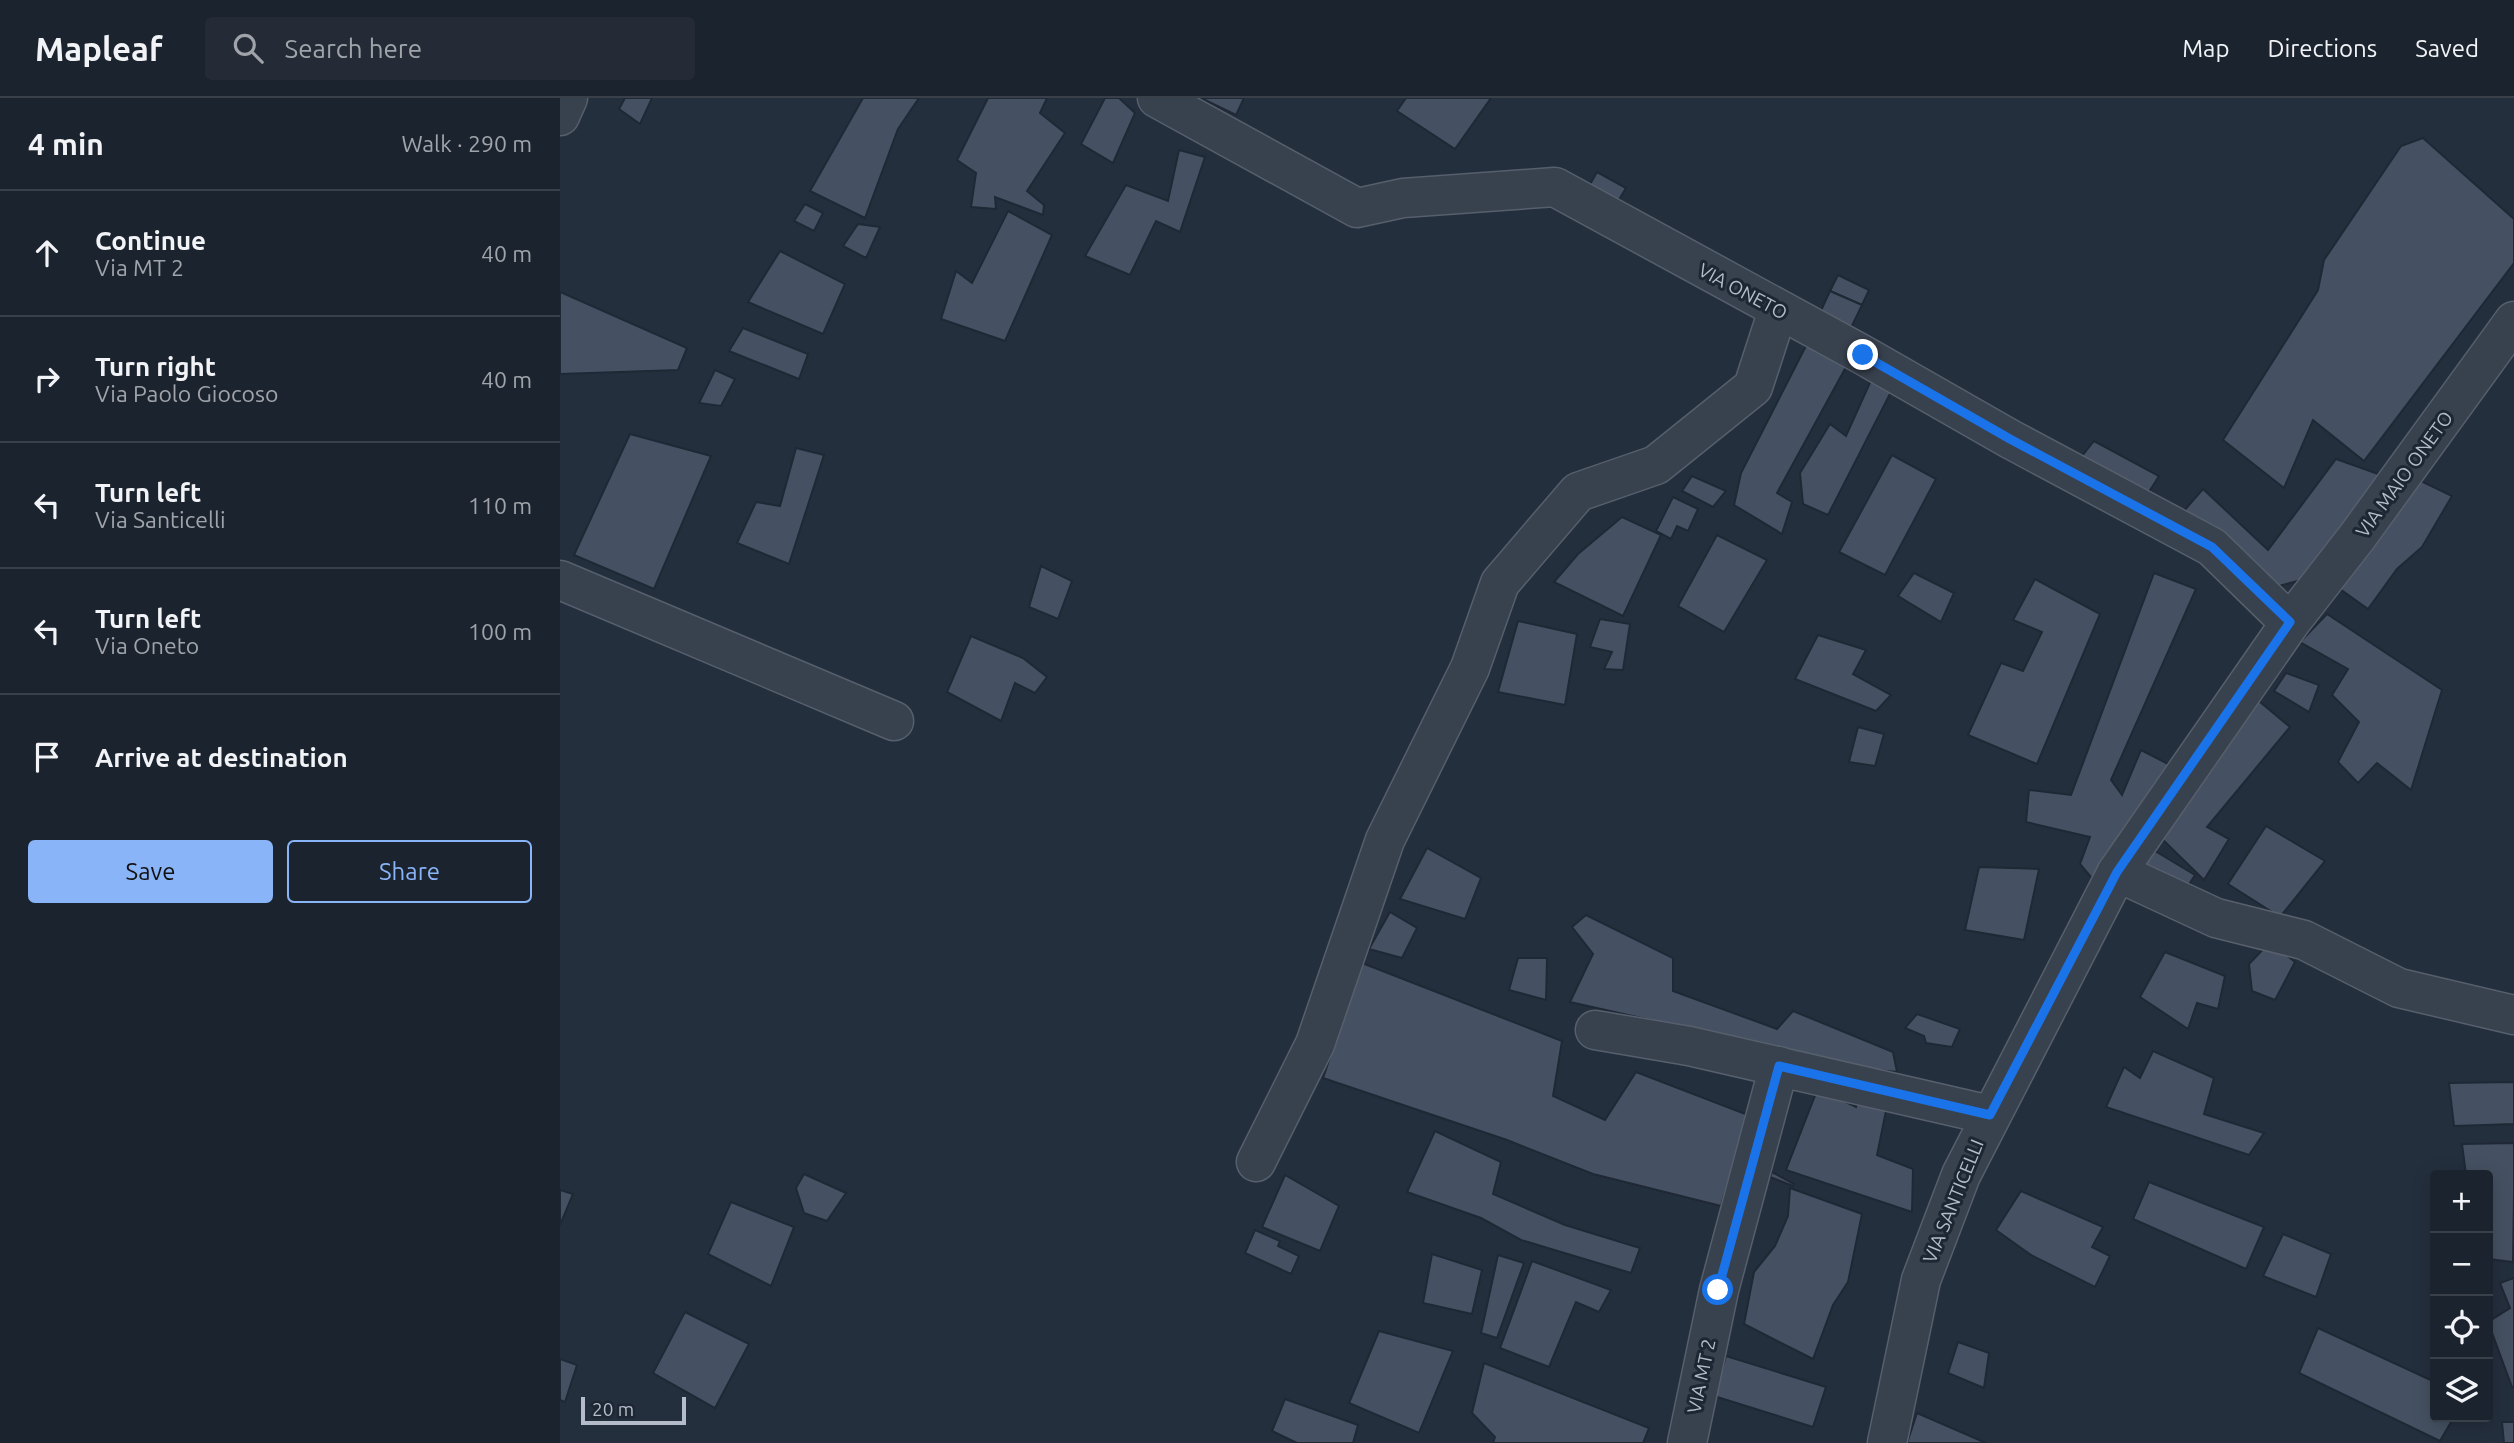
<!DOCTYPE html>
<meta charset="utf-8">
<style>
:root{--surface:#1b232e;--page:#242b36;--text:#f1f3f6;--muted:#a0a4aa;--line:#39404a;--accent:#8ab4f8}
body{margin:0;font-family:Ubuntu,sans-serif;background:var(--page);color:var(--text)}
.controls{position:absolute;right:21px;bottom:21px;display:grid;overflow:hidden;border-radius:7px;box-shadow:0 4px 18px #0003}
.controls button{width:63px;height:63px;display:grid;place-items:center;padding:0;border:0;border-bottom:2px solid var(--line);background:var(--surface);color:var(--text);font:35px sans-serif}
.scale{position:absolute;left:21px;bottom:18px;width:105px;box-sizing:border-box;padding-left:7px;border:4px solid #b4bcc9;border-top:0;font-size:19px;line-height:24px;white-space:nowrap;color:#b4bcc9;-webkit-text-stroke:5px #1d2633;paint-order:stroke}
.stop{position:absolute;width:21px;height:21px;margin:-16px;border:5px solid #1a73e8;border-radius:50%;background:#fff}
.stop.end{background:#1a73e8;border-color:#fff;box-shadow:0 2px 7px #0008}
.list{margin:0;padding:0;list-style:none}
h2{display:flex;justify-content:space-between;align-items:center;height:91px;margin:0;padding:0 28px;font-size:30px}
h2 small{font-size:23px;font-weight:400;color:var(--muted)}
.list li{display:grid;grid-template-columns:46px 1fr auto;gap:21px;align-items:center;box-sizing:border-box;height:126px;padding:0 28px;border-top:2px solid var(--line)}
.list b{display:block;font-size:26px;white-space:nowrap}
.list p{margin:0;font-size:23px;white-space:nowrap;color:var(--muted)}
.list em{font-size:23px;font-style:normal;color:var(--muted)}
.actions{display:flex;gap:14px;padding:21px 28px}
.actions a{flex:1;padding:16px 0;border:2px solid var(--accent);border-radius:7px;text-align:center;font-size:24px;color:var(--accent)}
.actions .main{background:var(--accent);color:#111}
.icon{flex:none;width:38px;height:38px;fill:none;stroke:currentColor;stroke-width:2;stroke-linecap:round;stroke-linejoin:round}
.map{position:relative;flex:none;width:1954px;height:1345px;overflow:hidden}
header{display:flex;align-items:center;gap:42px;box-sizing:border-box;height:98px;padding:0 35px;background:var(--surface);border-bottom:2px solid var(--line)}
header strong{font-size:33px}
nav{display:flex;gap:38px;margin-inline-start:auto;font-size:24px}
.search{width:490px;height:63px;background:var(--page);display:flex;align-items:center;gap:18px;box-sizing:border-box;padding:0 24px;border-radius:7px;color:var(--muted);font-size:26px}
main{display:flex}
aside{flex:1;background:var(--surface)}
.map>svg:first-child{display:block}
.building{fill:#455162;stroke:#1f2835;stroke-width:2}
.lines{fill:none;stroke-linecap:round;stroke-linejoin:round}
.minor-casing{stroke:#565f6c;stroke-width:41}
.minor{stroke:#38414e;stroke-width:38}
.route{stroke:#1a73e8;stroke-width:9}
.labels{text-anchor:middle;stroke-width:6;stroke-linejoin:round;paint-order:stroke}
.street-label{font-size:19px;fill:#b4bcc9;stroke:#1d2633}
</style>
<header>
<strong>Mapleaf</strong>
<div class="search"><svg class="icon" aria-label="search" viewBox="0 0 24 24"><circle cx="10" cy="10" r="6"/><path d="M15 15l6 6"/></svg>Search here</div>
<nav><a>Map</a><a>Directions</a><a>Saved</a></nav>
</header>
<main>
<aside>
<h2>4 min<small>Walk · 290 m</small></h2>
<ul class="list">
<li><svg class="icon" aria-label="ahead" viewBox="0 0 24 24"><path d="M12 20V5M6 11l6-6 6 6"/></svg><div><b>Continue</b><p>Via MT 2</p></div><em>40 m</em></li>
<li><svg class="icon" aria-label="right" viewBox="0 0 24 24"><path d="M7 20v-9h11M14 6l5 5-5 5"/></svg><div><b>Turn right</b><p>Via Paolo Giocoso</p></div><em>40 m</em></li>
<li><svg class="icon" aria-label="left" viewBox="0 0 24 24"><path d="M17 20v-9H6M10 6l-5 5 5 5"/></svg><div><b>Turn left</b><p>Via Santicelli</p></div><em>110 m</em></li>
<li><svg class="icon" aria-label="left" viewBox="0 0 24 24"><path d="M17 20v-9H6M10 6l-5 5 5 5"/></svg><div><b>Turn left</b><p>Via Oneto</p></div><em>100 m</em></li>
<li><svg class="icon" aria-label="arrive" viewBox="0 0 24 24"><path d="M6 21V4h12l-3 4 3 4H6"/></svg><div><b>Arrive at destination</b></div></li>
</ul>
<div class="actions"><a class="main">Save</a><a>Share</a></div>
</aside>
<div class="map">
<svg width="1954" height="1345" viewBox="0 0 1954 1345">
<rect width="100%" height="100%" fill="#242f3e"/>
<g class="building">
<polygon points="65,0 92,0 80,26 59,11"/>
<polygon points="303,0 359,0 338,31 305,120 250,93"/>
<polygon points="428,0 487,0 480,15 505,35 467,93 484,107 483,117 435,99 436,111 411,109 416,75 397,62"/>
<polygon points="545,0 559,0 575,15 553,65 521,46"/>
<polygon points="641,0 684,0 676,17"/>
<polygon points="846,0 931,0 895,51 837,13"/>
<polygon points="1863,40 1954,121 1954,165 1804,363 1753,322 1724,390 1663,342 1758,192 1764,162 1841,48"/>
<polygon points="619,52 645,59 620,134 596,123 570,177 525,158 566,87 608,103"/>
<polygon points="1037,74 1066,90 1053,112 1024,97"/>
<polygon points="245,106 263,115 254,133 234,123"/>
<polygon points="448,113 492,137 445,243 381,221 396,173 412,185"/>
<polygon points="298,126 320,129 306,160 283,148"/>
<polygon points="220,153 285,186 263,236 188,204"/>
<polygon points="1278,177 1309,192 1302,207 1270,193"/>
<polygon points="1270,193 1302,207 1289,234 1258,219"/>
<polygon points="0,194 127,250 118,272 0,276"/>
<polygon points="183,230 248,256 239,281 169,253"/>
<polygon points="1248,244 1286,269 1217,395 1232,404 1222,436 1174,407 1181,375"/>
<polygon points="155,272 175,281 161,308 139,305"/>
<polygon points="1313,278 1333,290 1268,417 1243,406 1240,375 1270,326 1286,338"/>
<polygon points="70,336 151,358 94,491 14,457"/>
<polygon points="1534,343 1599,378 1587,397 1518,363"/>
<polygon points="236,350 264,357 229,466 177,445 196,404 220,408"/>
<polygon points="1332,357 1376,381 1325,477 1279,454"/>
<polygon points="1776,361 1821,377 1756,478 1708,491 1623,414 1643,391 1708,452"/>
<polygon points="1132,378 1166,393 1153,409 1122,393"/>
<polygon points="1861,383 1892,398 1862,449 1837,471 1808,511 1780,491"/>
<polygon points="1113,399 1138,411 1128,433 1117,428 1111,441 1096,433"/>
<polygon points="1062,419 1101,437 1063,518 994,484 1018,456"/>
<polygon points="1157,437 1207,462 1164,534 1118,508"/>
<polygon points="481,468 512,483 498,521 469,509"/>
<polygon points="1354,475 1394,495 1381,524 1338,498"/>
<polygon points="1594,475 1636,491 1551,682 1562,697 1581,652 1610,667 1535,784 1520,766 1530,739 1466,724 1469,692 1511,697"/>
<polygon points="1475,481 1540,516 1477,666 1408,637 1441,565 1463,573 1482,534 1453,522"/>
<polygon points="1767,516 1882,592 1851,692 1817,665 1798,685 1778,664 1799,624 1772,597 1788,571 1740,544"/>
<polygon points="1040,521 1070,526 1063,572 1044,571 1052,554 1030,549"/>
<polygon points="958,523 1017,536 1005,607 938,594"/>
<polygon points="1258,537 1306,552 1293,576 1331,597 1316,613 1235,581"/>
<polygon points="411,538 463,560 487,579 475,595 455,585 441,623 387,594"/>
<polygon points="1726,575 1759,587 1749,614 1714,593"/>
<polygon points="1693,598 1730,629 1647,729 1669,741 1644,782 1596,735"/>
<polygon points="1298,629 1324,636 1315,668 1289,664"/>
<polygon points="1706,728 1765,763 1720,819 1668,786"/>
<polygon points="1580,744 1635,777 1621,799 1572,758"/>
<polygon points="867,750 921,780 905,821 840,801"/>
<polygon points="1419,769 1479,771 1464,842 1405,832"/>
<polygon points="830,814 857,830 842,860 809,851"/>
<polygon points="1026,817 1113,860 1113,893 1217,931 1233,913 1333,954 1337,974 1227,963 1117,928 1010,904 1033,856 1012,829"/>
<polygon points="1710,844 1735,864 1715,902 1692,893 1689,866"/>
<polygon points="1605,854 1665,878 1658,911 1637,905 1628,931 1580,899"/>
<polygon points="958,860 987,860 986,902 949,892"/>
<polygon points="802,865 1002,943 993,998 1045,1022 1076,974 1188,1017 1161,1108 1033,1076 947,1042 763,980"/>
<polygon points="1357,916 1400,931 1392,949 1366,945 1364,938 1345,930"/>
<polygon points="1593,953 1654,980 1644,1016 1704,1035 1689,1057 1546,1009 1564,969 1580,980"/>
<polygon points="1954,984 1954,1026 1894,1028 1889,985"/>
<polygon points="1258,990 1296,1009 1298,998 1328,1003 1317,1057 1353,1071 1352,1114 1226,1072"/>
<polygon points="875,1033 941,1064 933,1096 1005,1127 1080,1150 1071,1175 961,1142 921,1120 847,1094"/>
<polygon points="1954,1045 1954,1097 1953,1164 1928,1161 1928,1077 1906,1077 1902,1046"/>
<polygon points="1212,1074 1234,1086 1233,1088 1210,1079"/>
<polygon points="244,1076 286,1095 267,1123 244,1115 236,1090"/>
<polygon points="725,1077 779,1108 760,1153 702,1129"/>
<polygon points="1589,1084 1704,1129 1686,1171 1573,1121"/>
<polygon points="1230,1090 1302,1116 1288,1184 1273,1207 1253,1261 1184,1226 1194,1174 1215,1148 1228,1118"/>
<polygon points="0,1092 13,1096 0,1127"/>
<polygon points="1461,1093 1543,1129 1532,1149 1550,1158 1535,1189 1471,1157 1436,1132"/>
<polygon points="171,1104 234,1129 211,1188 148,1156"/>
<polygon points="695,1132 720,1143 718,1148 739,1158 731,1176 685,1155"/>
<polygon points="1723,1136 1771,1156 1756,1199 1703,1178"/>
<polygon points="872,1156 922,1172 912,1216 863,1205"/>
<polygon points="938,1157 964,1165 937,1240 921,1235"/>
<polygon points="972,1163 1051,1192 1039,1214 1016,1204 989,1269 940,1250"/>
<polygon points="1954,1180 1954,1289 1952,1289 1928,1224 1950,1210 1940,1185"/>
<polygon points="125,1214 189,1246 155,1310 93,1275"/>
<polygon points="1758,1230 1875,1284 1875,1319 1894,1319 1880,1343 1739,1275"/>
<polygon points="819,1233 893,1253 859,1335 789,1305"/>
<polygon points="1398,1244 1429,1255 1424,1290 1388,1275"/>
<polygon points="1166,1258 1266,1289 1253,1329 1154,1298"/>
<polygon points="0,1261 17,1267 5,1304 0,1302"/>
<polygon points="924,1265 1089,1330 1083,1345 933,1345 935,1339 912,1315"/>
<polygon points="725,1301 798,1327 793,1345 737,1345 712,1333"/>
<polygon points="1357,1315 1426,1345 1347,1345"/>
<polygon points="1942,1324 1954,1324 1954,1345 1944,1345"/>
</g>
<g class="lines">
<g class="minor-casing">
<g id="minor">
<polyline points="597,0 797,110 843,100 995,89 1303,257 1450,341 1652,449 1730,525"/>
<polyline points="0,18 8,0"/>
<polyline points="0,482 334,623"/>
<polyline points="1557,774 1656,820 1744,842 1839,890 1954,917"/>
<polyline points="1035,932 1129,948 1430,1017"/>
<polyline points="696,1064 755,946 825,742 910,570 940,485 1018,394 1096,367 1193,289 1218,212"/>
<polyline points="1127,1345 1159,1192 1219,968"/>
<polyline points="1327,1345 1361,1182 1401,1077 1557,774 1730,525 1797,439 1954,223"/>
</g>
</g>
<use href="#minor" class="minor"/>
</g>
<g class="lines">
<polyline class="route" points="1158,1192 1219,968 1430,1017 1557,774 1730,524 1652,449 1450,341 1303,257"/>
</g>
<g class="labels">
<g class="street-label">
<text transform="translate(1183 193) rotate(28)" y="7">VIA ONETO</text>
<text transform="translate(1844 376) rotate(-54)" y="7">VIA MAIO ONETO</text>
<text transform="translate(1393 1103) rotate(-68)" y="7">VIA SANTICELLI</text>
<text transform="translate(1141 1278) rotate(-78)" y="7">VIA MT 2</text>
</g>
</g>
</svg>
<div class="controls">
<button>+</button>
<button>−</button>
<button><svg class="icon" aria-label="locate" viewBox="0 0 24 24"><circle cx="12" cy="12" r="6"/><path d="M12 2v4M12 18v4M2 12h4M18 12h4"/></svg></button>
<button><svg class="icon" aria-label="layers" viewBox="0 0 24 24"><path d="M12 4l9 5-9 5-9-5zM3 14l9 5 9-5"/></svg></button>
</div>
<div class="scale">20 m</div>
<div class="stop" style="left:1158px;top:1192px"></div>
<div class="stop end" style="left:1303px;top:257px"></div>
</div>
</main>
